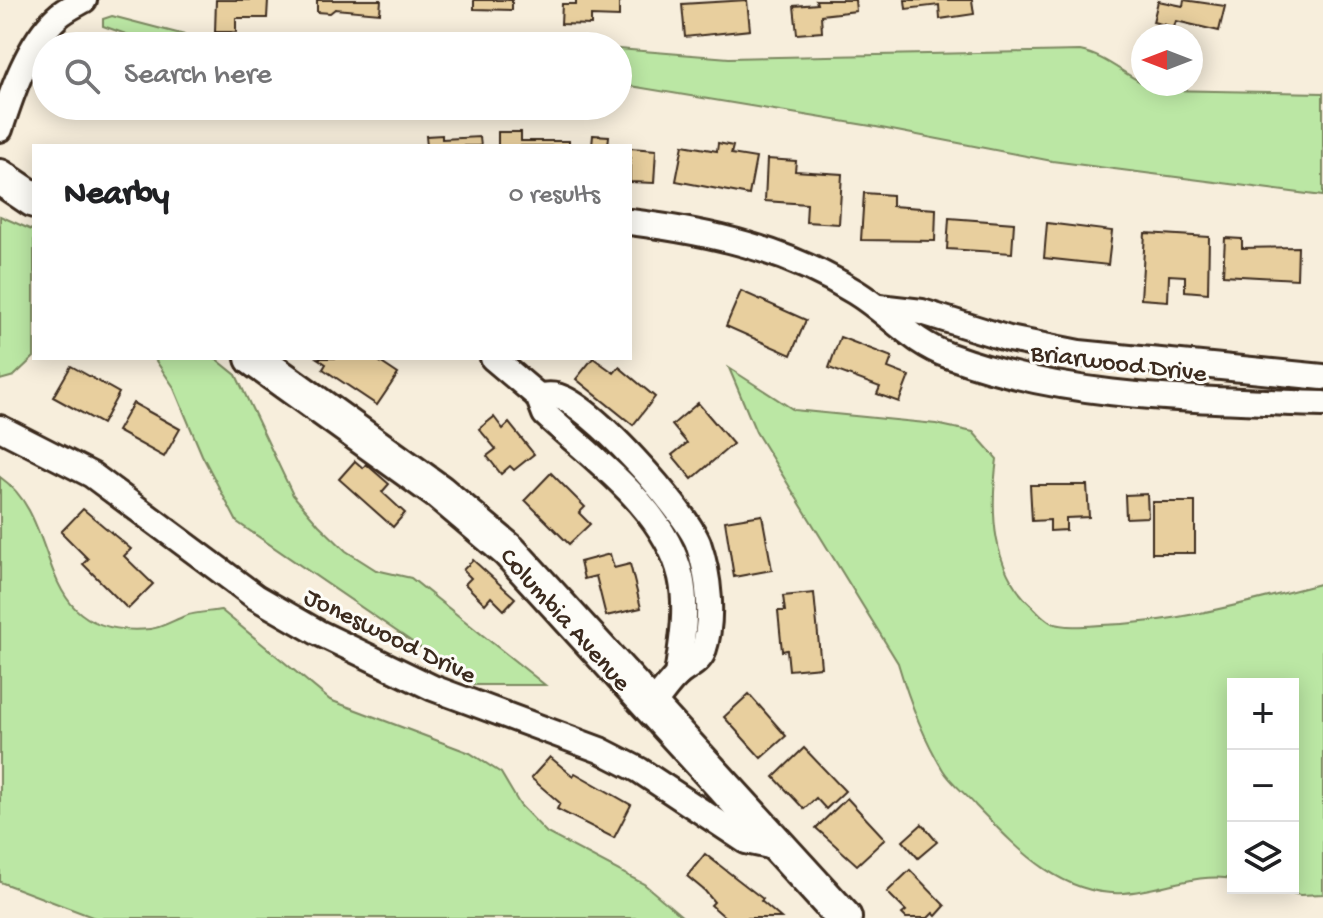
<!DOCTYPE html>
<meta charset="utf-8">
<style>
:root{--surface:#fff;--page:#f2f2f2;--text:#202124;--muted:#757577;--line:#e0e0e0}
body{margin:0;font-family:"Gochi Hand",sans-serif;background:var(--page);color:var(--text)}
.controls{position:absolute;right:24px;bottom:24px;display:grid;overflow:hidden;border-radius:0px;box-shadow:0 4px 20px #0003}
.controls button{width:72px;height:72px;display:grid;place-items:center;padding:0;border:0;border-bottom:2px solid var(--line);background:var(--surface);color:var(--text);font:40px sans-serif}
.compass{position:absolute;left:1131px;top:24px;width:72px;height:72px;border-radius:50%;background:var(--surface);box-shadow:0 4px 20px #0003;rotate:270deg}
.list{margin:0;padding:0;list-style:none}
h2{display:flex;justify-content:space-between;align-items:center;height:104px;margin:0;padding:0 32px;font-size:34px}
h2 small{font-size:26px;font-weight:400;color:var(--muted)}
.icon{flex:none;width:44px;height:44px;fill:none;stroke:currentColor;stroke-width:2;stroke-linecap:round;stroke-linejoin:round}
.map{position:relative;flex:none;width:1323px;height:918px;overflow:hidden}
.search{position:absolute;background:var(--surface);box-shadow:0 4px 20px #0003;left:32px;top:32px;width:600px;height:88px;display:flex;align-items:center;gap:20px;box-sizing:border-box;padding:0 28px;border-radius:44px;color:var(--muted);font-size:30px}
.panel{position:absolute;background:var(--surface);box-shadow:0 4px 20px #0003;left:32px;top:144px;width:600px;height:216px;border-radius:0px}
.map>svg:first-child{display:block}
.green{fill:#bbe7a4;stroke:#7b8861;stroke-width:2}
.building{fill:#e8cf9e;stroke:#3b2a1e;stroke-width:2}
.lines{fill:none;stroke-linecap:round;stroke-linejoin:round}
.street-casing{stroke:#3b2a1e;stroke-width:30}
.secondary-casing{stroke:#3b2a1e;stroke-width:40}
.street{stroke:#fdfcf7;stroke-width:24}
.secondary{stroke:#fdfcf7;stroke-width:34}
.labels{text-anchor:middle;stroke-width:6;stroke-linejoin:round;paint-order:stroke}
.street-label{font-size:26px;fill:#3b2a1e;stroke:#fdfcf7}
</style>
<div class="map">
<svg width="1323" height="918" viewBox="0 0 1323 918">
<rect width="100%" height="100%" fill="#f7eedc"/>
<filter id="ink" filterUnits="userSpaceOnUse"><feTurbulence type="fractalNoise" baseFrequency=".0125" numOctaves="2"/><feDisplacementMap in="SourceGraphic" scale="16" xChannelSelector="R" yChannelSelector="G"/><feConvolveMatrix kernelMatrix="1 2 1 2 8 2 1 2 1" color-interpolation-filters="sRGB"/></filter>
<g filter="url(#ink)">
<g class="green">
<polygon points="112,16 227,46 157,45 103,26 103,19"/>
<polygon points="504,39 585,46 249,46 303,41 341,46"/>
<path d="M618,49L729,58L1080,51C1111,57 1131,83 1162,90L1323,93V196L1052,161L871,126L618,84Z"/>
<polygon points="0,216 34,231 34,357 14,376 0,380"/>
<polygon points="154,358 215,358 236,375 293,495 319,525 346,551 376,570 411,578 545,685 475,685 237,522 202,455 173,386"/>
<path d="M729,368L794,410L936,424L973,432L997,459C990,511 991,570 1033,607C1038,612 1045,620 1052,623C1065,628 1086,626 1101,625C1177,623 1249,602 1323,583V894L1300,895L1271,888H1293V684H1233V879C1197,872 1160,891 1124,893C1061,897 1016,847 976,806C966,794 951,783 943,770C923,737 909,700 898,663L756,432Z"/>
<path d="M0,477C67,523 28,640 150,629C162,628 174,620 185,616C196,612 210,612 221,610L330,700L470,753L501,773L520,805L547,833L644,884L684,918H95L0,882Z"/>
</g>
<g class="building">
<polygon points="216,0 268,0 267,18 236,18 236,32 215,32"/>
<polygon points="317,0 381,0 380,13 335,9 330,13 317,12"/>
<polygon points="474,0 512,0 512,10 474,9"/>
<polygon points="576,0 619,0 619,17 591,16 591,25 561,24 562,4 576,4"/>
<polygon points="747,0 750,30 685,37 682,4"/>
<polygon points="816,0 855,0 856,11 821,15 822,32 797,34 794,6 817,4"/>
<polygon points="905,0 972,0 974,14 940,19 939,5 906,9"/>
<polygon points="1184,0 1225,6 1219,31 1176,21 1174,27 1153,22 1158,1 1183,6"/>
<polygon points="498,132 521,132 521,141 569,141 569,146 498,146"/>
<polygon points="442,135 442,139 480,137 481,146 427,146 426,136"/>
<polygon points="593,135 609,136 608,146 592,146"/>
<polygon points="718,143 733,146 731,154 756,158 749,195 676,181 683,145 717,151"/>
<polygon points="630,148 656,150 654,183 630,182"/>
<polygon points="767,159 796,161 795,171 842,174 839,224 806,222 807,204 765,201"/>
<polygon points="864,193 892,195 892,206 936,209 935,241 861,240"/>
<polygon points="949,218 1014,223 1012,253 947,249"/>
<polygon points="1047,223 1112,231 1108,265 1044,258"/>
<polygon points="1145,233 1209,237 1208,293 1185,291 1185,276 1169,275 1168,301 1141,299"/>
<polygon points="1225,238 1242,239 1242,248 1298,247 1297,279 1223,275"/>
<polygon points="741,291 806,320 791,355 726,326"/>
<polygon points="840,337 892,357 888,368 909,376 899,402 877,394 880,387 829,368"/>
<polygon points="317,358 374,358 398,374 377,405 323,369 326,364"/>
<polygon points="593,358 614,373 619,367 655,397 633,425 576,379"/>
<polygon points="71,366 119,393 102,424 53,397"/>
<polygon points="133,403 180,429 164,457 117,431"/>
<polygon points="698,403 733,444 692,479 672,455 687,443 672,425"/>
<polygon points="494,417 503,429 509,423 534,454 514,470 510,466 501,474 487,456 496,449 479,429"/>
<polygon points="355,461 363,468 366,464 389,484 382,492 405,513 393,527 339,479"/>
<polygon points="551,473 585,507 579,513 590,524 569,544 525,500"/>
<polygon points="1030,485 1087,485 1089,517 1066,518 1066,530 1050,531 1050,520 1032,521"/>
<polygon points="1147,494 1148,517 1126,518 1125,495"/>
<rect x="1152" y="502" width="43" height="51"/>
<polygon points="83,509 131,549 124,556 153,584 128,609 83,564 88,559 61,532"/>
<polygon points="762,515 772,570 734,577 725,521"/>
<polygon points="610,554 614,568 630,564 641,608 606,616 596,576 584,579 580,562"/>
<polygon points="473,560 515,598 504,610 491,597 485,604 465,584 471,578 463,570"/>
<polygon points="814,593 821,667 789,670 787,650 782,651 778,611 785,611 783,596"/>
<polygon points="749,694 786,736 761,758 724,717"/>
<polygon points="804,748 845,791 826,809 816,798 804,809 774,777"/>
<polygon points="550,757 573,776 575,773 631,805 614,838 557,809 560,803 531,778"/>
<polygon points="847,798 885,839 857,865 816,828"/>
<polygon points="922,824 937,842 918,858 903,841"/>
<polygon points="705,854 763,899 761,901 781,918 726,918 711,905 714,902 705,891 687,876"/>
<polygon points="910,870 945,906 936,916 933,913 928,918 906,918 902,914 906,911 887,892"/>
</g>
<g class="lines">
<g class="street-casing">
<g id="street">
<path d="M0,129C12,92 28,44 57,17C64,10 75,5 84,0"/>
<path d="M630,222C710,232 786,249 855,292C888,312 912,343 950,356C1070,400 1197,399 1323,404"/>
<polyline points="879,307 922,312 1009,339 1079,353 1323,377"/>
<path d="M493,358L538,396L545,414C593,459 665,508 681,577C688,609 682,642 677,675"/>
<path d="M538,396C543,396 550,394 556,396C589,402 685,510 698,543C709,575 714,619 703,652C699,662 689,666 681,672C669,681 660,697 649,709"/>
<polyline points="0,428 92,475 256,597 317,632 433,688 600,750 639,770 746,841 779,848"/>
</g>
</g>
<g class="secondary-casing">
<g id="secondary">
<polyline points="0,177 34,200"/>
<polyline points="253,358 439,492 509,551 844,918"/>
</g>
</g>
<use href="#street" class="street"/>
<use href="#secondary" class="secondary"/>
</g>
</g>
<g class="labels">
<g class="street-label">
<text transform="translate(1119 361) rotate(7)" y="9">Briarwood Drive</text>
<text transform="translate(567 618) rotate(48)" y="9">Columbia Avenue</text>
<text transform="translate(391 634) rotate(26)" y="9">Joneswood Drive</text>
</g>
</g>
</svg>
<div class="controls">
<button>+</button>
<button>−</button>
<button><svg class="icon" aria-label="layers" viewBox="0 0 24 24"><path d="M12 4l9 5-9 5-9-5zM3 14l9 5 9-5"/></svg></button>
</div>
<svg class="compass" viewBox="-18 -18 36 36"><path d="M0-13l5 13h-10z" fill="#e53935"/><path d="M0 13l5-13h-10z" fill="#757577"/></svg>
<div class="search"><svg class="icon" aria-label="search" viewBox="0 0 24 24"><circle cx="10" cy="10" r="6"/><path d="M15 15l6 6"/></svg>Search here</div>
<section class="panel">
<h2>Nearby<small>0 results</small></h2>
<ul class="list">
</ul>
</section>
</div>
